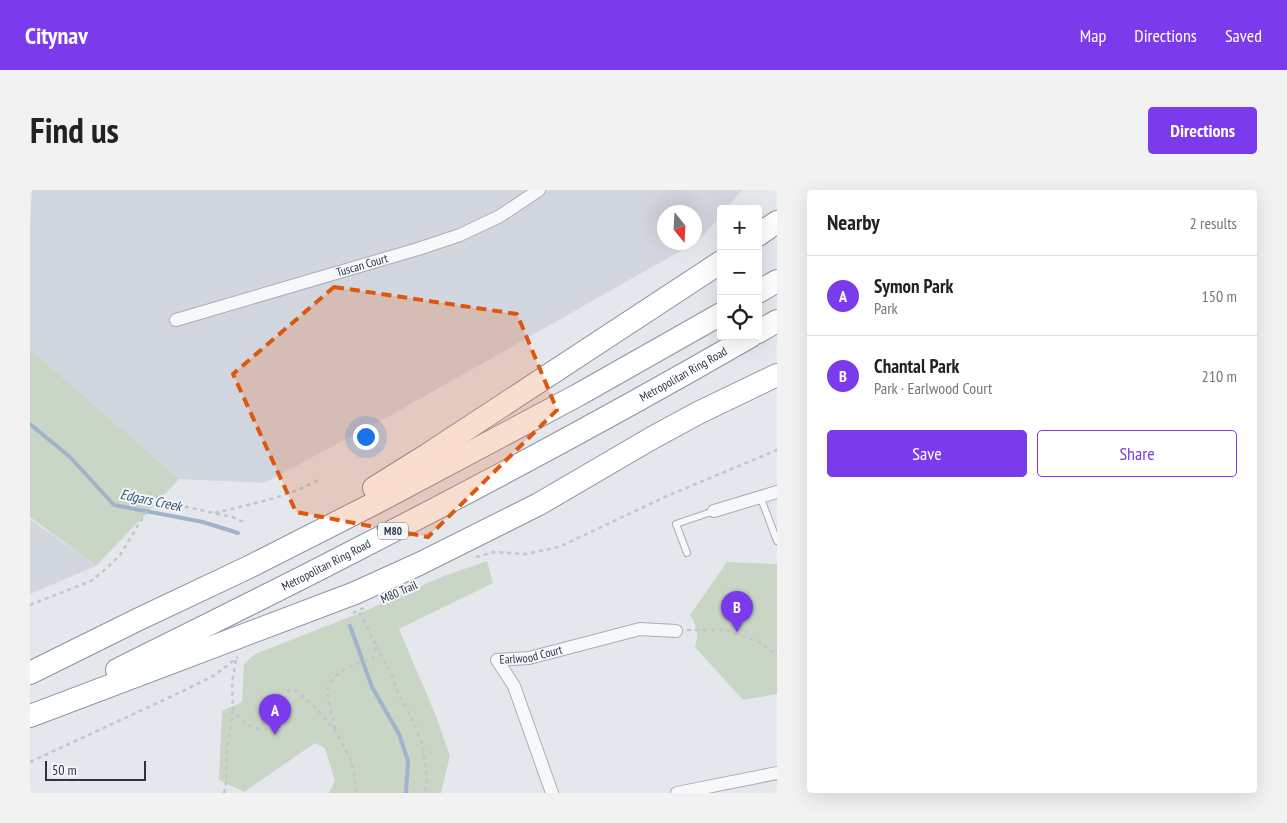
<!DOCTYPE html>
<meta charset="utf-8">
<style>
:root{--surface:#fff;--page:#f2f2f2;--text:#222;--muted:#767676;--line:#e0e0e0;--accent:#7c3aed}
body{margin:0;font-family:"PT Sans Narrow",sans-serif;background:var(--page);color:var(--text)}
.controls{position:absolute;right:15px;top:15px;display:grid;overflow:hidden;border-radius:5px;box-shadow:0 5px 20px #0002}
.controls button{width:45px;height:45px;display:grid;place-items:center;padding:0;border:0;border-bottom:1px solid var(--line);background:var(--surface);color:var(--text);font:25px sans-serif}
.compass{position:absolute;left:627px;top:15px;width:45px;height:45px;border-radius:50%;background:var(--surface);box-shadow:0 5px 20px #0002;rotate:162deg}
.scale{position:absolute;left:15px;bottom:12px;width:101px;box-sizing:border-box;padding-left:5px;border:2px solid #2b3445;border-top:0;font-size:14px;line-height:18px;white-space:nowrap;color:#2b3445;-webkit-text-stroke:4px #f4f6f9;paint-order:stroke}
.you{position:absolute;left:335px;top:246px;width:18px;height:18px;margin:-12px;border:4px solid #fff;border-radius:50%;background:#1a73e8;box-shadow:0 0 0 8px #1a73e833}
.badge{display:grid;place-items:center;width:32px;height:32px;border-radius:50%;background:var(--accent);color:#fff;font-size:16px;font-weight:700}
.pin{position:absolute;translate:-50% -41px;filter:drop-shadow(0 1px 2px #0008)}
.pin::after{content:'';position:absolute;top:26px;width:18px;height:15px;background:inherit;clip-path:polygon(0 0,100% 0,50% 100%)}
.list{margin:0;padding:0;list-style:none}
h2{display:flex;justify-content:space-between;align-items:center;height:65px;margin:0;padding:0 20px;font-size:21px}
h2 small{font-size:16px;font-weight:400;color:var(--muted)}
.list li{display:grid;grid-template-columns:32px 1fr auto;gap:15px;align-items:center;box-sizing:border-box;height:80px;padding:0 20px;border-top:1px solid var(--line)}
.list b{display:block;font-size:19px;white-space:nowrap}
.list p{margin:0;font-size:16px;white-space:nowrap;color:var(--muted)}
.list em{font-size:16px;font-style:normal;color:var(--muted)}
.actions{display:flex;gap:10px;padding:15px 20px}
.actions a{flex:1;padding:11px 0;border:1px solid var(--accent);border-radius:5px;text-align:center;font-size:18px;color:var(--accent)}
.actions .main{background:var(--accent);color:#fff}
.icon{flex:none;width:28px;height:28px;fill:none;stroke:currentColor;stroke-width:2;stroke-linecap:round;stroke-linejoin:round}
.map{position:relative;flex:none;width:747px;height:603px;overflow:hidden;border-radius:5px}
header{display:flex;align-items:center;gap:30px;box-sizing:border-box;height:70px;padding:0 25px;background:var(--accent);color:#fff}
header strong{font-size:24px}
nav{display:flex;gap:28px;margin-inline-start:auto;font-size:18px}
.intro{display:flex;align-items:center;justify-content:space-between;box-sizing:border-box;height:120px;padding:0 30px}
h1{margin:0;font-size:35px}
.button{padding:12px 22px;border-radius:5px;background:var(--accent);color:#fff;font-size:18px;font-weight:700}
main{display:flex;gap:30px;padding:0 30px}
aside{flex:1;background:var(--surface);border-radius:5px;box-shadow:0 5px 20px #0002}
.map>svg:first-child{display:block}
.built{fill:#d2d6de;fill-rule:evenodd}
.green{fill:#c9d6c5}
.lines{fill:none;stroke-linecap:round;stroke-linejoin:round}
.stream{stroke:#9fb4cc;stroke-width:4}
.lane-casing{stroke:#a9aeb7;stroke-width:8}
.street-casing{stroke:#a9aeb7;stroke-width:14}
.highway-casing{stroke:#8b94a3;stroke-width:24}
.path{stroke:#c2c5cb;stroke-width:2.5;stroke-dasharray:4 4;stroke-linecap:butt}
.lane{stroke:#f7f8fa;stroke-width:6}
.street{stroke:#f7f8fa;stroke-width:12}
.highway{stroke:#fff;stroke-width:22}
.path-bridge{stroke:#c2c5cb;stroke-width:2.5;stroke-dasharray:4 4;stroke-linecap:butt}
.marked{fill:#df570f;fill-opacity:0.2;stroke:#df570f;stroke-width:4;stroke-dasharray:10 6;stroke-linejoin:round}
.labels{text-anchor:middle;stroke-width:4;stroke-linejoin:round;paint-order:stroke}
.shield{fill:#f4f6f9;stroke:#676e7b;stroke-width:1}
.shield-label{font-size:11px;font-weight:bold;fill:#2b3445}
.street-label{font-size:12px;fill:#2b3445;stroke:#f4f6f9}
.water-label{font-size:14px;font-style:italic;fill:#34527a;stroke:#f4f6f9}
</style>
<header>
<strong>Citynav</strong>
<nav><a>Map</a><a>Directions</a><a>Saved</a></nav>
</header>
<div class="intro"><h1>Find us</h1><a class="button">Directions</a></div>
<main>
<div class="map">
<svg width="747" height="603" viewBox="0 0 747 603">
<rect width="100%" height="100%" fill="#e4e7ec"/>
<g class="built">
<path d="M2,0H712L696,19H691V25L668,51L363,224L234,293L149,289L0,159V35ZM634,22H664V52H634Z"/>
<polygon points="0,329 66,376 0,404"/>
</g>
<g class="green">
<polygon points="0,159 149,289 66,376 0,327"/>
<polygon points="457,371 463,393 369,439 406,526 420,566 411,603 299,603 305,591 295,558 285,553 214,602 189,590 192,521 212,512 214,474 225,464 330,423 414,386"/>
<path d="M697,372L747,374V504L713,510L665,457C669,445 667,435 660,425Z"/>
</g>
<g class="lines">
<g class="stream">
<polyline points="0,234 40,267 84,315 173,332 208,343"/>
<polyline points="320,436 342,497 369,544 378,571 376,603"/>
</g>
<g class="lane-casing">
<g id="lane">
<polyline points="730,306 747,351"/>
<polyline points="657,363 646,334 684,321"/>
</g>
</g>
<g class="street-casing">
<g id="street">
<path id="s1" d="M146,130L388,59L430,45L470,26L509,0"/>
<polyline points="684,321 747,302"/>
<path id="s2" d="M522,603L484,496L467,470L499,468L610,439L646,441"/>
<polyline points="647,603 747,583"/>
</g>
</g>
<g class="highway-casing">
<g id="highway">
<polyline points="728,45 747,32"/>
<polyline points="728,102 747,91"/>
<polyline points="728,142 747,131"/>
<polyline points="344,298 397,265 691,72"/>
<path id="s3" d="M87,480C167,440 247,401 326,360C459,292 591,221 721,146"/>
<polyline points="0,483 109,429 219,377 351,310 548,205 691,124"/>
<polyline points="0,526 325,403 389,374 509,314 622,248 668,223 747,185"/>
</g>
</g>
<g class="path">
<polyline points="118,302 139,313 202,327 216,333"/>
<path d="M185,323C220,314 256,308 288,290"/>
<polyline points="446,367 464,362 495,364 529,357 637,306 747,260"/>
<polyline points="0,415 61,391 77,378 90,365 126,306"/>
<polyline points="657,440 696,440 729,452 747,465"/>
<polyline points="346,456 361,483 369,505 384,533 393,556 397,590 395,603"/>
<path d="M206,470L202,493L203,521C217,535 220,540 241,539C251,528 251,512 259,500L267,501L286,518L305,540L322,572L327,603"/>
<path d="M305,539L297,502C301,481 325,474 343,468L346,456L335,432L328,421"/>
<polyline points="0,572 151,502 185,485 208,467"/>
<polyline points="194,603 196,595 197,560 203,521"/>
</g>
<use href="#lane" class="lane"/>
<use href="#street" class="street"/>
<use href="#highway" class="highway"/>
<polyline class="path-bridge" points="323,423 338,416"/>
</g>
<path class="marked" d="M304,97L487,124L527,220L398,347L266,322L203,184Z"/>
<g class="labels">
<rect class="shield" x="348" y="332.5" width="30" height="17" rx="4"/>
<g class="shield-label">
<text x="363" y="345">M80</text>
</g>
<g class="street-label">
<text dy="4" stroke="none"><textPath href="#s1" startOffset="194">Tuscan Court</textPath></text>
<text dy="4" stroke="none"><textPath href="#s3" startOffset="639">Metropolitan Ring Road</textPath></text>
<text dy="4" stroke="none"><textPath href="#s3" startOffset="234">Metropolitan Ring Road</textPath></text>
<text transform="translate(369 402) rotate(-24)" y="4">M80 Trail</text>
<text dy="4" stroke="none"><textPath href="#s2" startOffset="179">Earlwood Court</textPath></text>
</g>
<g class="water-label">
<text transform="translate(121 310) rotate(12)" y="5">Edgars Creek</text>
</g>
</g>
</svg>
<div class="controls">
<button>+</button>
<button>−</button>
<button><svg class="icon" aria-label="locate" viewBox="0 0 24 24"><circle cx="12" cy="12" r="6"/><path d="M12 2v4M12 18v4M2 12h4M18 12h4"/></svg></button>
</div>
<svg class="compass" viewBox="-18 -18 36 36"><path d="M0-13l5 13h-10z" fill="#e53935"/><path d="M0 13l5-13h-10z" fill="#767676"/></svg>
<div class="scale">50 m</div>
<div class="you"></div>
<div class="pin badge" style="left:245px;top:545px">A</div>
<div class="pin badge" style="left:707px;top:442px">B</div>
</div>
<aside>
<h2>Nearby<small>2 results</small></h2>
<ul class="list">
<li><span class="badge">A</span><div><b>Symon Park</b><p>Park</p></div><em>150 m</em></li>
<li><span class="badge">B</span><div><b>Chantal Park</b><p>Park · Earlwood Court</p></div><em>210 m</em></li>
</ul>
<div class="actions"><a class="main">Save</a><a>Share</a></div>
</aside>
</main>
